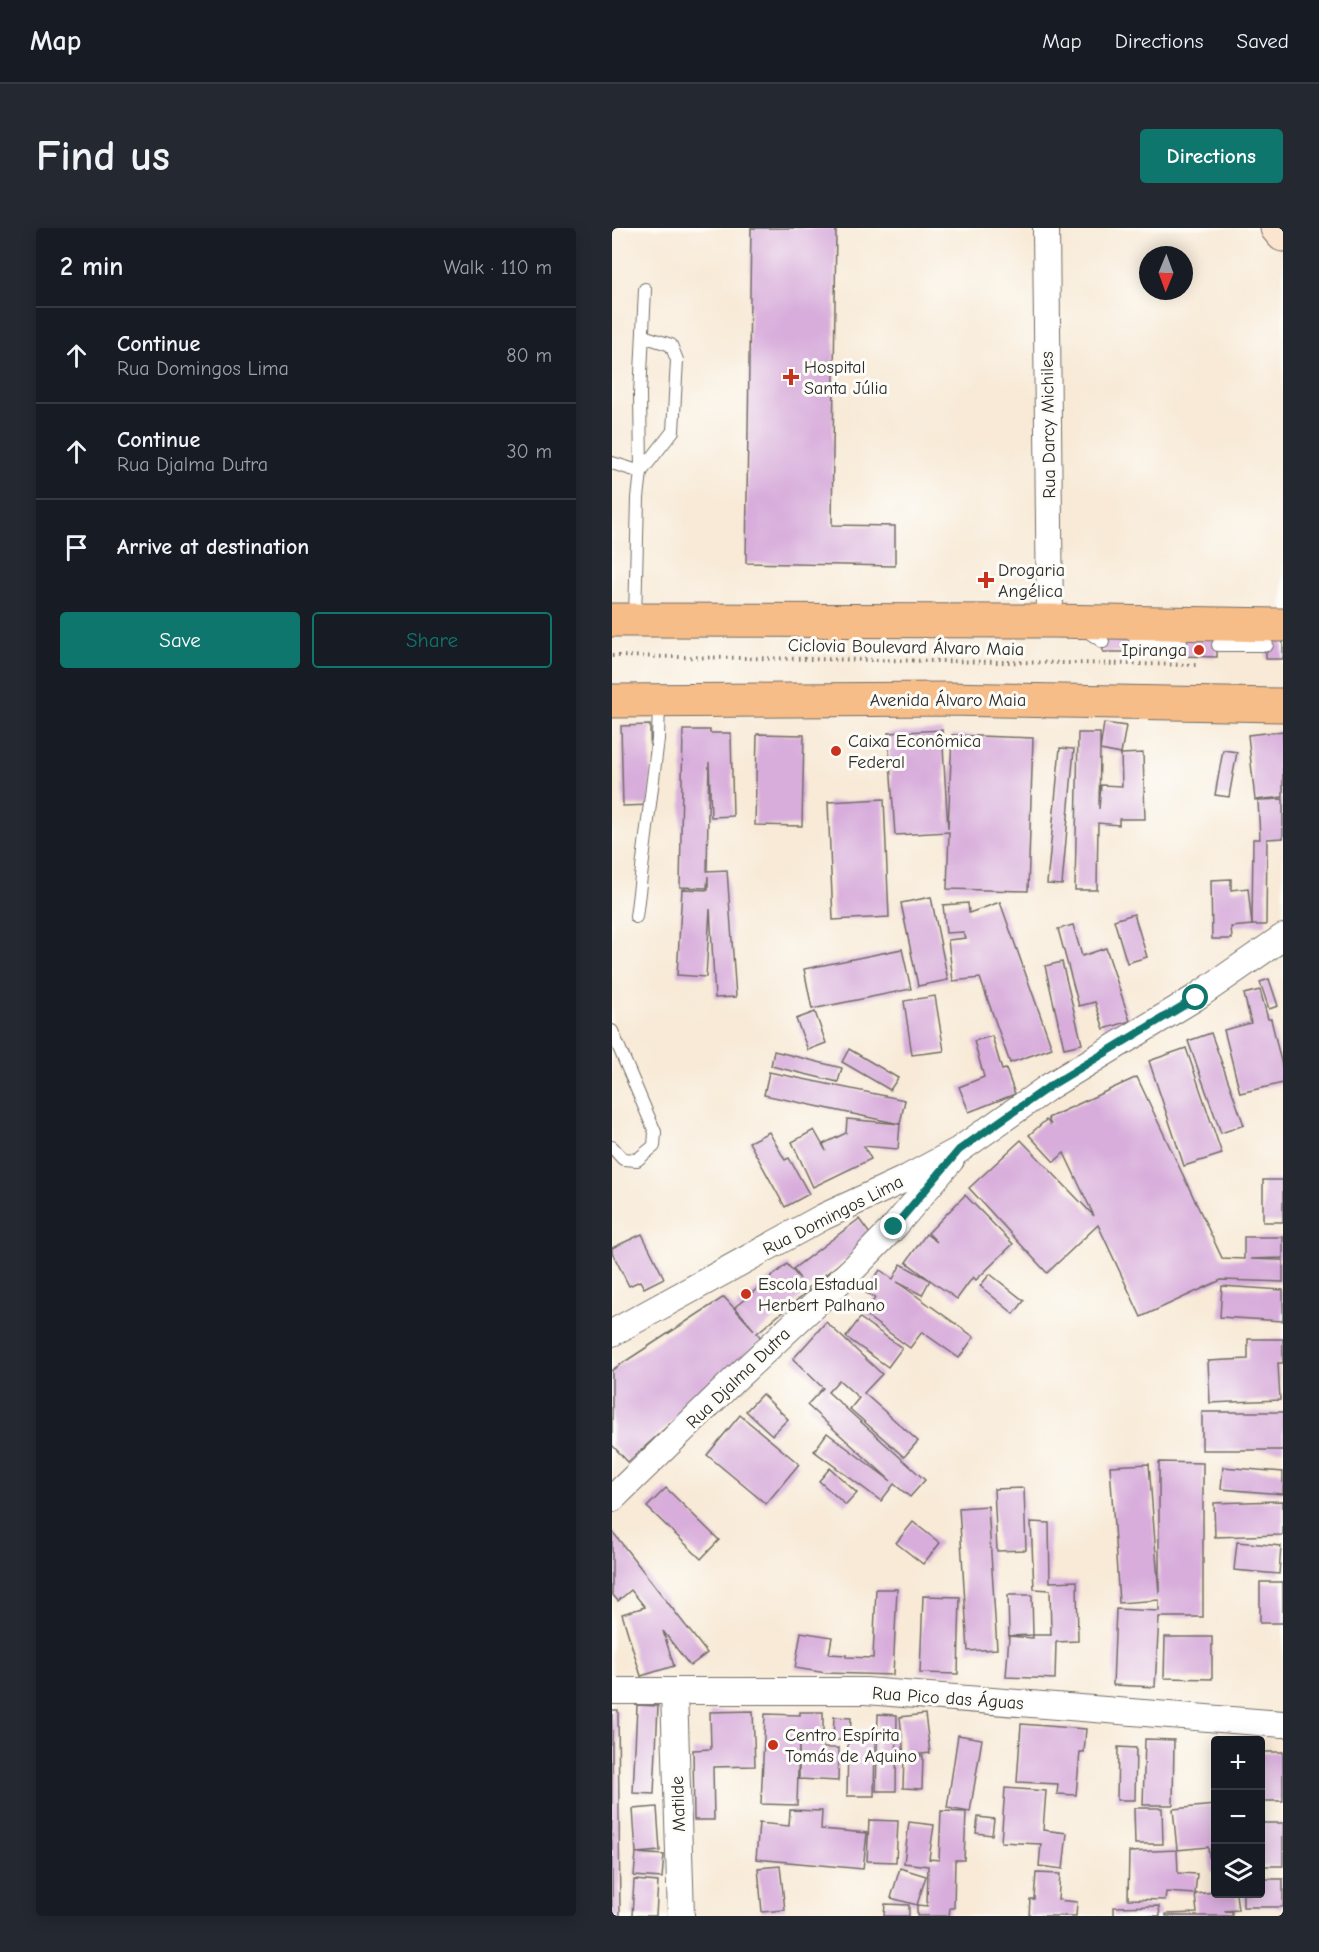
<!DOCTYPE html>
<meta charset="utf-8">
<style>
:root{--surface:#171b24;--page:#242831;--text:#f1f3f6;--muted:#9ea1a6;--line:#363941;--accent:#0f766e}
body{margin:0;font-family:"Comic Neue",sans-serif;background:var(--page);color:var(--text)}
.controls{position:absolute;right:18px;bottom:18px;display:grid;overflow:hidden;border-radius:6px;box-shadow:0 3px 15px #0003}
.controls button{width:54px;height:54px;display:grid;place-items:center;padding:0;border:0;border-bottom:2px solid var(--line);background:var(--surface);color:var(--text);font:30px sans-serif}
.compass{position:absolute;left:527px;top:18px;width:54px;height:54px;border-radius:50%;background:var(--surface);box-shadow:0 3px 15px #0003;rotate:181deg}
.stop{position:absolute;width:18px;height:18px;margin:-14px;border:4px solid #0f766e;border-radius:50%;background:#fff}
.stop.end{background:#0f766e;border-color:#fff;box-shadow:0 2px 6px #0008}
.list{margin:0;padding:0;list-style:none}
h2{display:flex;justify-content:space-between;align-items:center;height:78px;margin:0;padding:0 24px;font-size:26px}
h2 small{font-size:20px;font-weight:400;color:var(--muted)}
.list li{display:grid;grid-template-columns:39px 1fr auto;gap:18px;align-items:center;box-sizing:border-box;height:96px;padding:0 24px;border-top:2px solid var(--line)}
.list b{display:block;font-size:22px;white-space:nowrap}
.list p{margin:0;font-size:20px;white-space:nowrap;color:var(--muted)}
.list em{font-size:20px;font-style:normal;color:var(--muted)}
.actions{display:flex;gap:12px;padding:18px 24px}
.actions a{flex:1;padding:14px 0;border:2px solid var(--accent);border-radius:6px;text-align:center;font-size:21px;color:var(--accent)}
.actions .main{background:var(--accent);color:#fff}
.icon{flex:none;width:33px;height:33px;fill:none;stroke:currentColor;stroke-width:2;stroke-linecap:round;stroke-linejoin:round}
.map{position:relative;flex:none;width:671px;height:1688px;overflow:hidden;border-radius:6px}
header{display:flex;align-items:center;gap:36px;box-sizing:border-box;height:84px;padding:0 30px;background:var(--surface);border-bottom:2px solid var(--line)}
header strong{font-size:28px}
nav{display:flex;gap:33px;margin-inline-start:auto;font-size:21px}
.intro{display:flex;align-items:center;justify-content:space-between;box-sizing:border-box;height:144px;padding:0 36px}
h1{margin:0;font-size:42px}
.button{padding:15px 27px;border-radius:6px;background:var(--accent);color:#fff;font-size:21px;font-weight:700}
main{display:flex;gap:36px;padding:0 36px}
aside{flex:1;background:var(--surface);border-radius:6px;box-shadow:0 3px 15px #0003}
.map>svg:first-child{display:block}
.building{fill:#d8addb}
.lines{fill:none;stroke-linecap:round;stroke-linejoin:round}
.service-casing{stroke:#736e67;stroke-width:14}
.minor-casing{stroke:#736e67;stroke-width:28}
.secondary-casing{stroke:#736e67;stroke-width:35}
.primary-casing{stroke:#736e67;stroke-width:35}
.path{stroke:#736e67;stroke-width:4;stroke-dasharray:1.5 4.5;stroke-linecap:butt}
.service{stroke:#fff;stroke-width:12}
.minor{stroke:#fff;stroke-width:26}
.secondary{stroke:#fce5cf;stroke-width:33}
.primary{stroke:#f7bd88;stroke-width:33}
.route{stroke:#0f766e;stroke-width:8}
.poi-dot{fill:#c8321e;stroke:#fdfcf7;stroke-width:2}
.labels{text-anchor:middle;stroke-width:6;stroke-linejoin:round;paint-order:stroke}
.poi-label{font-size:18px;fill:#2b2b2b;stroke:#fdfcf7;text-anchor:start}
.street-label{font-size:18px;fill:#2b2b2b;stroke:#fdfcf7}
</style>
<header>
<strong>Map</strong>
<nav><a>Map</a><a>Directions</a><a>Saved</a></nav>
</header>
<div class="intro"><h1>Find us</h1><a class="button">Directions</a></div>
<main>
<aside>
<h2>2 min<small>Walk · 110 m</small></h2>
<ul class="list">
<li><svg class="icon" aria-label="ahead" viewBox="0 0 24 24"><path d="M12 20V5M6 11l6-6 6 6"/></svg><div><b>Continue</b><p>Rua Domingos Lima</p></div><em>80 m</em></li>
<li><svg class="icon" aria-label="ahead" viewBox="0 0 24 24"><path d="M12 20V5M6 11l6-6 6 6"/></svg><div><b>Continue</b><p>Rua Djalma Dutra</p></div><em>30 m</em></li>
<li><svg class="icon" aria-label="arrive" viewBox="0 0 24 24"><path d="M6 21V4h12l-3 4 3 4H6"/></svg><div><b>Arrive at destination</b></div></li>
</ul>
<div class="actions"><a class="main">Save</a><a>Share</a></div>
</aside>
<div class="map">
<svg width="671" height="1688" viewBox="0 0 671 1688">
<rect width="100%" height="100%" fill="#fdfcf7"/>
<filter id="ink" filterUnits="userSpaceOnUse"><feTurbulence type="fractalNoise" baseFrequency=".0167" numOctaves="2"/><feDisplacementMap in="SourceGraphic" scale="12" xChannelSelector="R" yChannelSelector="G"/><feConvolveMatrix kernelMatrix="1 2 1 2 8 2 1 2 1" color-interpolation-filters="sRGB"/></filter>
<filter id="wash" filterUnits="userSpaceOnUse"><feTurbulence type="fractalNoise" baseFrequency=".008" numOctaves="4" result="noise"/><feDisplacementMap in="SourceGraphic" scale="24" xChannelSelector="R" yChannelSelector="G"/><feGaussianBlur stdDeviation="1.35" result="paint"/><feColorMatrix in="noise" values="0 0 0 0 0 0 0 0 0 0 0 0 0 0 0 0 0 1.4 0 .05"/><feComposite in="paint" operator="in"/></filter>
<g filter="url(#wash)">
<rect width="100%" height="100%" fill="#f8ead7"/>
<g id="blocks">
<g class="building">
<polygon points="139,0 224,0 220,297 283,298 283,338 134,335"/>
<polygon points="569,406 605,407 605,429 568,428"/>
<polygon points="490,407 523,407 522,424 491,424"/>
<polygon points="654,408 671,409 671,431 654,431"/>
<polygon points="492,495 514,498 509,526 488,522 487,581 489,557 510,558 509,526 531,525 533,591 507,591 507,597 486,595 485,662 463,662 466,505 488,505 488,522"/>
<polygon points="38,497 39,577 11,578 9,498"/>
<polygon points="71,502 98,502 98,505 119,505 121,588 99,589 97,534 95,643 115,642 124,769 103,770 98,681 94,749 65,747 70,661 96,662 96,648 95,660 68,659"/>
<polygon points="330,502 336,601 340,507 421,510 416,663 335,661 337,604 283,607 276,505"/>
<polygon points="671,503 671,569 643,572 636,507"/>
<polygon points="145,506 192,507 190,598 143,597"/>
<polygon points="448,520 462,521 450,657 435,656"/>
<polygon points="611,522 625,524 617,569 603,567"/>
<polygon points="272,571 277,689 221,692 216,574"/>
<polygon points="671,571 671,610 655,611 654,697 640,697 641,611 648,611 646,572"/>
<polygon points="619,651 619,662 636,660 640,697 619,699 620,711 600,711 599,652"/>
<polygon points="319,669 336,752 306,758 289,675"/>
<polygon points="388,674 440,820 398,835 368,750 341,753 336,712 354,710 351,704 334,705 331,677 356,675 357,685"/>
<polygon points="522,686 535,729 515,735 502,692"/>
<polygon points="461,697 470,728 494,720 518,793 492,801 483,774 467,778 446,701"/>
<polygon points="290,721 299,761 200,781 192,741"/>
<polygon points="450,734 470,816 452,820 433,738"/>
<polygon points="657,751 666,778 657,781 648,754"/>
<polygon points="648,762 656,791 659,791 671,842 671,855 628,865 612,802 639,795 632,766"/>
<polygon points="323,768 332,823 300,827 292,773"/>
<polygon points="203,784 214,815 196,822 184,791"/>
<polygon points="599,805 632,897 609,905 576,813"/>
<polygon points="380,808 390,842 394,841 403,866 357,884 347,859 372,849 362,813"/>
<polygon points="574,820 610,926 572,938 537,833"/>
<polygon points="237,821 286,850 278,862 230,834"/>
<polygon points="162,823 230,840 226,854 159,838"/>
<polygon points="157,844 293,872 288,896 152,867"/>
<polygon points="525,849 610,1030 632,1031 632,1009 671,1009 671,1030 639,1031 671,1032 671,1054 609,1052 529,1089 486,997 435,1045 357,960 409,912 482,988 452,925 442,934 417,907 434,892 439,897 436,890"/>
<polygon points="235,891 288,896 286,921 252,918 259,931 201,959 180,914 202,902 214,923 211,916 234,905"/>
<polygon points="157,904 173,932 177,930 197,966 173,979 137,914"/>
<rect x="651" y="952" width="20" height="42"/>
<polygon points="353,967 401,1016 364,1052 361,1049 345,1071 318,1052 310,1067 285,1054 362,1109 347,1130 310,1104 298,1120 252,1086 263,1070 253,1064 268,1042 281,1051 289,1036 318,1052 294,1034 314,1006 325,1014 316,1005"/>
<polygon points="247,991 261,1010 196,1060 197,1062 145,1105 151,1112 16,1234 0,1217 0,1142 112,1069 142,1102 123,1079 175,1036 188,1051 181,1041"/>
<polygon points="30,1006 52,1050 32,1060 28,1053 17,1058 0,1024 0,1020"/>
<polygon points="378,1046 412,1073 402,1086 368,1058"/>
<polygon points="610,1058 671,1062 671,1093 608,1089"/>
<polygon points="248,1090 290,1120 276,1139 234,1109"/>
<polygon points="214,1094 270,1146 252,1165 306,1213 292,1229 238,1181 247,1170 227,1152 216,1164 313,1252 298,1269 282,1256 269,1273 202,1223 215,1205 279,1253 195,1177 211,1160 181,1131"/>
<polygon points="636,1111 671,1111 671,1135 666,1135 668,1172 598,1175 596,1133 636,1131"/>
<polygon points="150,1166 176,1191 160,1207 134,1183"/>
<rect x="590" y="1184" width="81" height="38"/>
<polygon points="128,1187 187,1236 154,1276 95,1227"/>
<polygon points="547,1234 591,1235 591,1389 547,1389 543,1459 501,1457 504,1381 547,1383 547,1372 507,1375 498,1238 537,1236 547,1366"/>
<polygon points="611,1239 671,1244 671,1266 609,1261"/>
<polygon points="218,1240 245,1265 234,1277 207,1253"/>
<polygon points="54,1260 107,1312 89,1331 35,1279"/>
<polygon points="412,1260 414,1322 385,1323 382,1261"/>
<polygon points="671,1273 671,1307 603,1309 602,1275"/>
<polygon points="376,1278 385,1421 356,1423 347,1280"/>
<polygon points="301,1294 328,1315 311,1336 284,1315"/>
<polygon points="419,1294 437,1295 438,1354 465,1353 466,1413 444,1414 443,1451 394,1449 397,1408 421,1410 421,1407 439,1407 438,1362 422,1361"/>
<polygon points="0,1303 95,1425 78,1438 51,1403 62,1438 29,1448 10,1386 33,1379 19,1362 6,1373 0,1366"/>
<polygon points="625,1314 669,1318 667,1346 622,1342"/>
<rect x="648" y="1354" width="23" height="41"/>
<polygon points="264,1361 285,1361 281,1447 214,1445 183,1440 189,1404 220,1409 217,1426 234,1427 234,1429 261,1430"/>
<polygon points="396,1367 420,1367 421,1407 397,1408"/>
<polygon points="311,1368 348,1369 346,1446 308,1445"/>
<polygon points="553,1409 600,1409 600,1451 552,1450"/>
<polygon points="25,1477 46,1478 42,1566 21,1565"/>
<polygon points="0,1482 6,1482 8,1688 0,1688"/>
<polygon points="141,1483 143,1538 101,1539 102,1592 82,1592 81,1522 99,1521 98,1484"/>
<polygon points="188,1484 211,1484 211,1520 227,1520 226,1553 187,1551 187,1511 185,1577 149,1576 153,1486 188,1487"/>
<polygon points="266,1486 285,1487 284,1563 264,1563"/>
<polygon points="313,1486 318,1525 292,1528 311,1528 310,1561 291,1560 292,1528 288,1489"/>
<polygon points="222,1489 239,1490 238,1511 263,1511 262,1568 235,1568 236,1512 221,1512"/>
<polygon points="409,1496 474,1501 472,1524 468,1524 464,1567 445,1566 446,1556 405,1554"/>
<polygon points="346,1507 370,1511 358,1584 335,1580"/>
<polygon points="533,1511 562,1512 561,1577 531,1577"/>
<polygon points="506,1519 524,1520 523,1572 505,1572"/>
<rect x="648" y="1524" width="23" height="49"/>
<polygon points="393,1560 434,1563 431,1602 455,1605 451,1641 427,1638 429,1616 389,1614"/>
<polygon points="603,1577 603,1644 599,1644 596,1619 565,1622 566,1645 585,1646 583,1666 554,1664 553,1672 516,1671 517,1624 565,1622 561,1581"/>
<polygon points="45,1579 48,1623 24,1625 21,1581"/>
<polygon points="522,1580 550,1580 551,1616 523,1616"/>
<polygon points="178,1582 210,1583 209,1601 255,1605 251,1641 144,1631 147,1595 177,1598"/>
<polygon points="329,1583 354,1584 352,1632 343,1632 342,1680 338,1680 337,1688 305,1688 305,1677 315,1678 316,1638 292,1635 297,1594 322,1597 317,1631 327,1632"/>
<polygon points="648,1588 650,1588 651,1595 671,1595 671,1638 648,1638"/>
<polygon points="366,1589 382,1591 380,1607 364,1605"/>
<polygon points="257,1592 286,1593 284,1634 255,1633"/>
<polygon points="24,1625 52,1627 50,1650 22,1648"/>
<polygon points="168,1638 173,1682 150,1684 146,1640"/>
<polygon points="288,1640 314,1648 305,1677 279,1670"/>
<polygon points="424,1645 448,1646 446,1672 465,1674 464,1688 417,1688 418,1671 422,1671"/>
<polygon points="648,1651 671,1651 671,1679 631,1679 631,1666 648,1666"/>
<polygon points="22,1652 46,1654 44,1688 20,1688"/>
<polygon points="603,1664 624,1666 626,1682 612,1683 620,1684 620,1688 554,1688 554,1686 585,1685 583,1666"/>
<polygon points="273,1676 297,1677 297,1688 272,1688"/>
<polygon points="547,1678 548,1688 502,1688 502,1679"/>
</g>
</g>
</g>
<g filter="url(#ink)">
<use href="#blocks" fill-opacity="0" stroke="#736e67" stroke-width="1.5"/>
<g class="lines">
<g class="service-casing">
<g id="service">
<polyline points="0,235 29,244 61,203 65,132 59,117 31,108"/>
<polyline points="23,391 26,270 29,244 28,166 33,61"/>
<polyline points="472,401 491,414"/>
<polyline points="523,414 569,415"/>
<polyline points="606,417 655,417"/>
<polyline points="24,689 46,511 47,474"/>
<polyline points="0,803 43,904 42,918 25,932 11,931 0,919"/>
</g>
</g>
<g class="minor-casing">
<g id="minor">
<polyline points="434,0 438,393"/>
<polyline points="0,1105 211,989 295,950 347,922 438,858 583,770 671,709"/>
<polyline points="0,1271 122,1152 242,1040 282,999 339,932"/>
<polyline points="0,1463 254,1463 671,1496"/>
<polyline points="62,1463 69,1688"/>
</g>
</g>
<g class="secondary-casing">
<polyline id="secondary" points="665,0 671,7"/>
</g>
<g class="primary-casing">
<g id="primary">
<polyline points="0,392 438,393 671,397"/>
<polyline points="0,473 334,471 671,477"/>
</g>
</g>
<polyline class="path" points="0,428 587,437"/>
<use href="#service" class="service"/>
<use href="#minor" class="minor"/>
<use href="#secondary" class="secondary"/>
<use href="#primary" class="primary"/>
</g>
</g>
<g class="lines" filter="url(#ink)">
<polyline class="route" points="282,999 347,922 438,858 584,770"/>
</g>
<g class="poi-dot">
<path d="M176 140h6v6h6v6h-6v6h-6v-6h-6v-6h6z"/>
<path d="M371 343h6v6h6v6h-6v6h-6v-6h-6v-6h6z"/>
<circle cx="587" cy="422" r="6"/>
<circle cx="224" cy="523" r="6"/>
<circle cx="134" cy="1066" r="6"/>
<circle cx="161" cy="1517" r="6"/>
</g>
<g class="labels">
<g class="poi-label">
<text x="192" y="145">Hospital<tspan x="192" dy="21">Santa Júlia</tspan></text>
<text x="386" y="348">Drogaria<tspan x="386" dy="21">Angélica</tspan></text>
<text x="575" y="428" text-anchor="end">Ipiranga</text>
<text x="236" y="519">Caixa Econômica<tspan x="236" dy="21">Federal</tspan></text>
<text x="146" y="1062">Escola Estadual<tspan x="146" dy="21">Herbert Palhano</tspan></text>
<text x="173" y="1513">Centro Espírita<tspan x="173" dy="21">Tomás de Aquino</tspan></text>
</g>
<g class="street-label">
<text transform="translate(436 197) rotate(-91)" y="6">Rua Darcy Michiles</text>
<text transform="translate(294 419) rotate(1)" y="6">Ciclovia Boulevard Álvaro Maia</text>
<text x="336" y="478">Avenida Álvaro Maia</text>
<text transform="translate(221 987) rotate(-27)" y="6">Rua Domingos Lima</text>
<text transform="translate(126 1150) rotate(-44)" y="6">Rua Djalma Dutra</text>
<text transform="translate(336 1470) rotate(4)" y="6">Rua Pico das Águas</text>
<text transform="translate(66 1576) rotate(-92)" y="6">Matilde</text>
</g>
</g>
</svg>
<div class="controls">
<button>+</button>
<button>−</button>
<button><svg class="icon" aria-label="layers" viewBox="0 0 24 24"><path d="M12 4l9 5-9 5-9-5zM3 14l9 5 9-5"/></svg></button>
</div>
<svg class="compass" viewBox="-18 -18 36 36"><path d="M0-13l5 13h-10z" fill="#e53935"/><path d="M0 13l5-13h-10z" fill="#9ea1a6"/></svg>
<div class="stop" style="left:584px;top:770px"></div>
<div class="stop end" style="left:282px;top:999px"></div>
</div>
</main>
